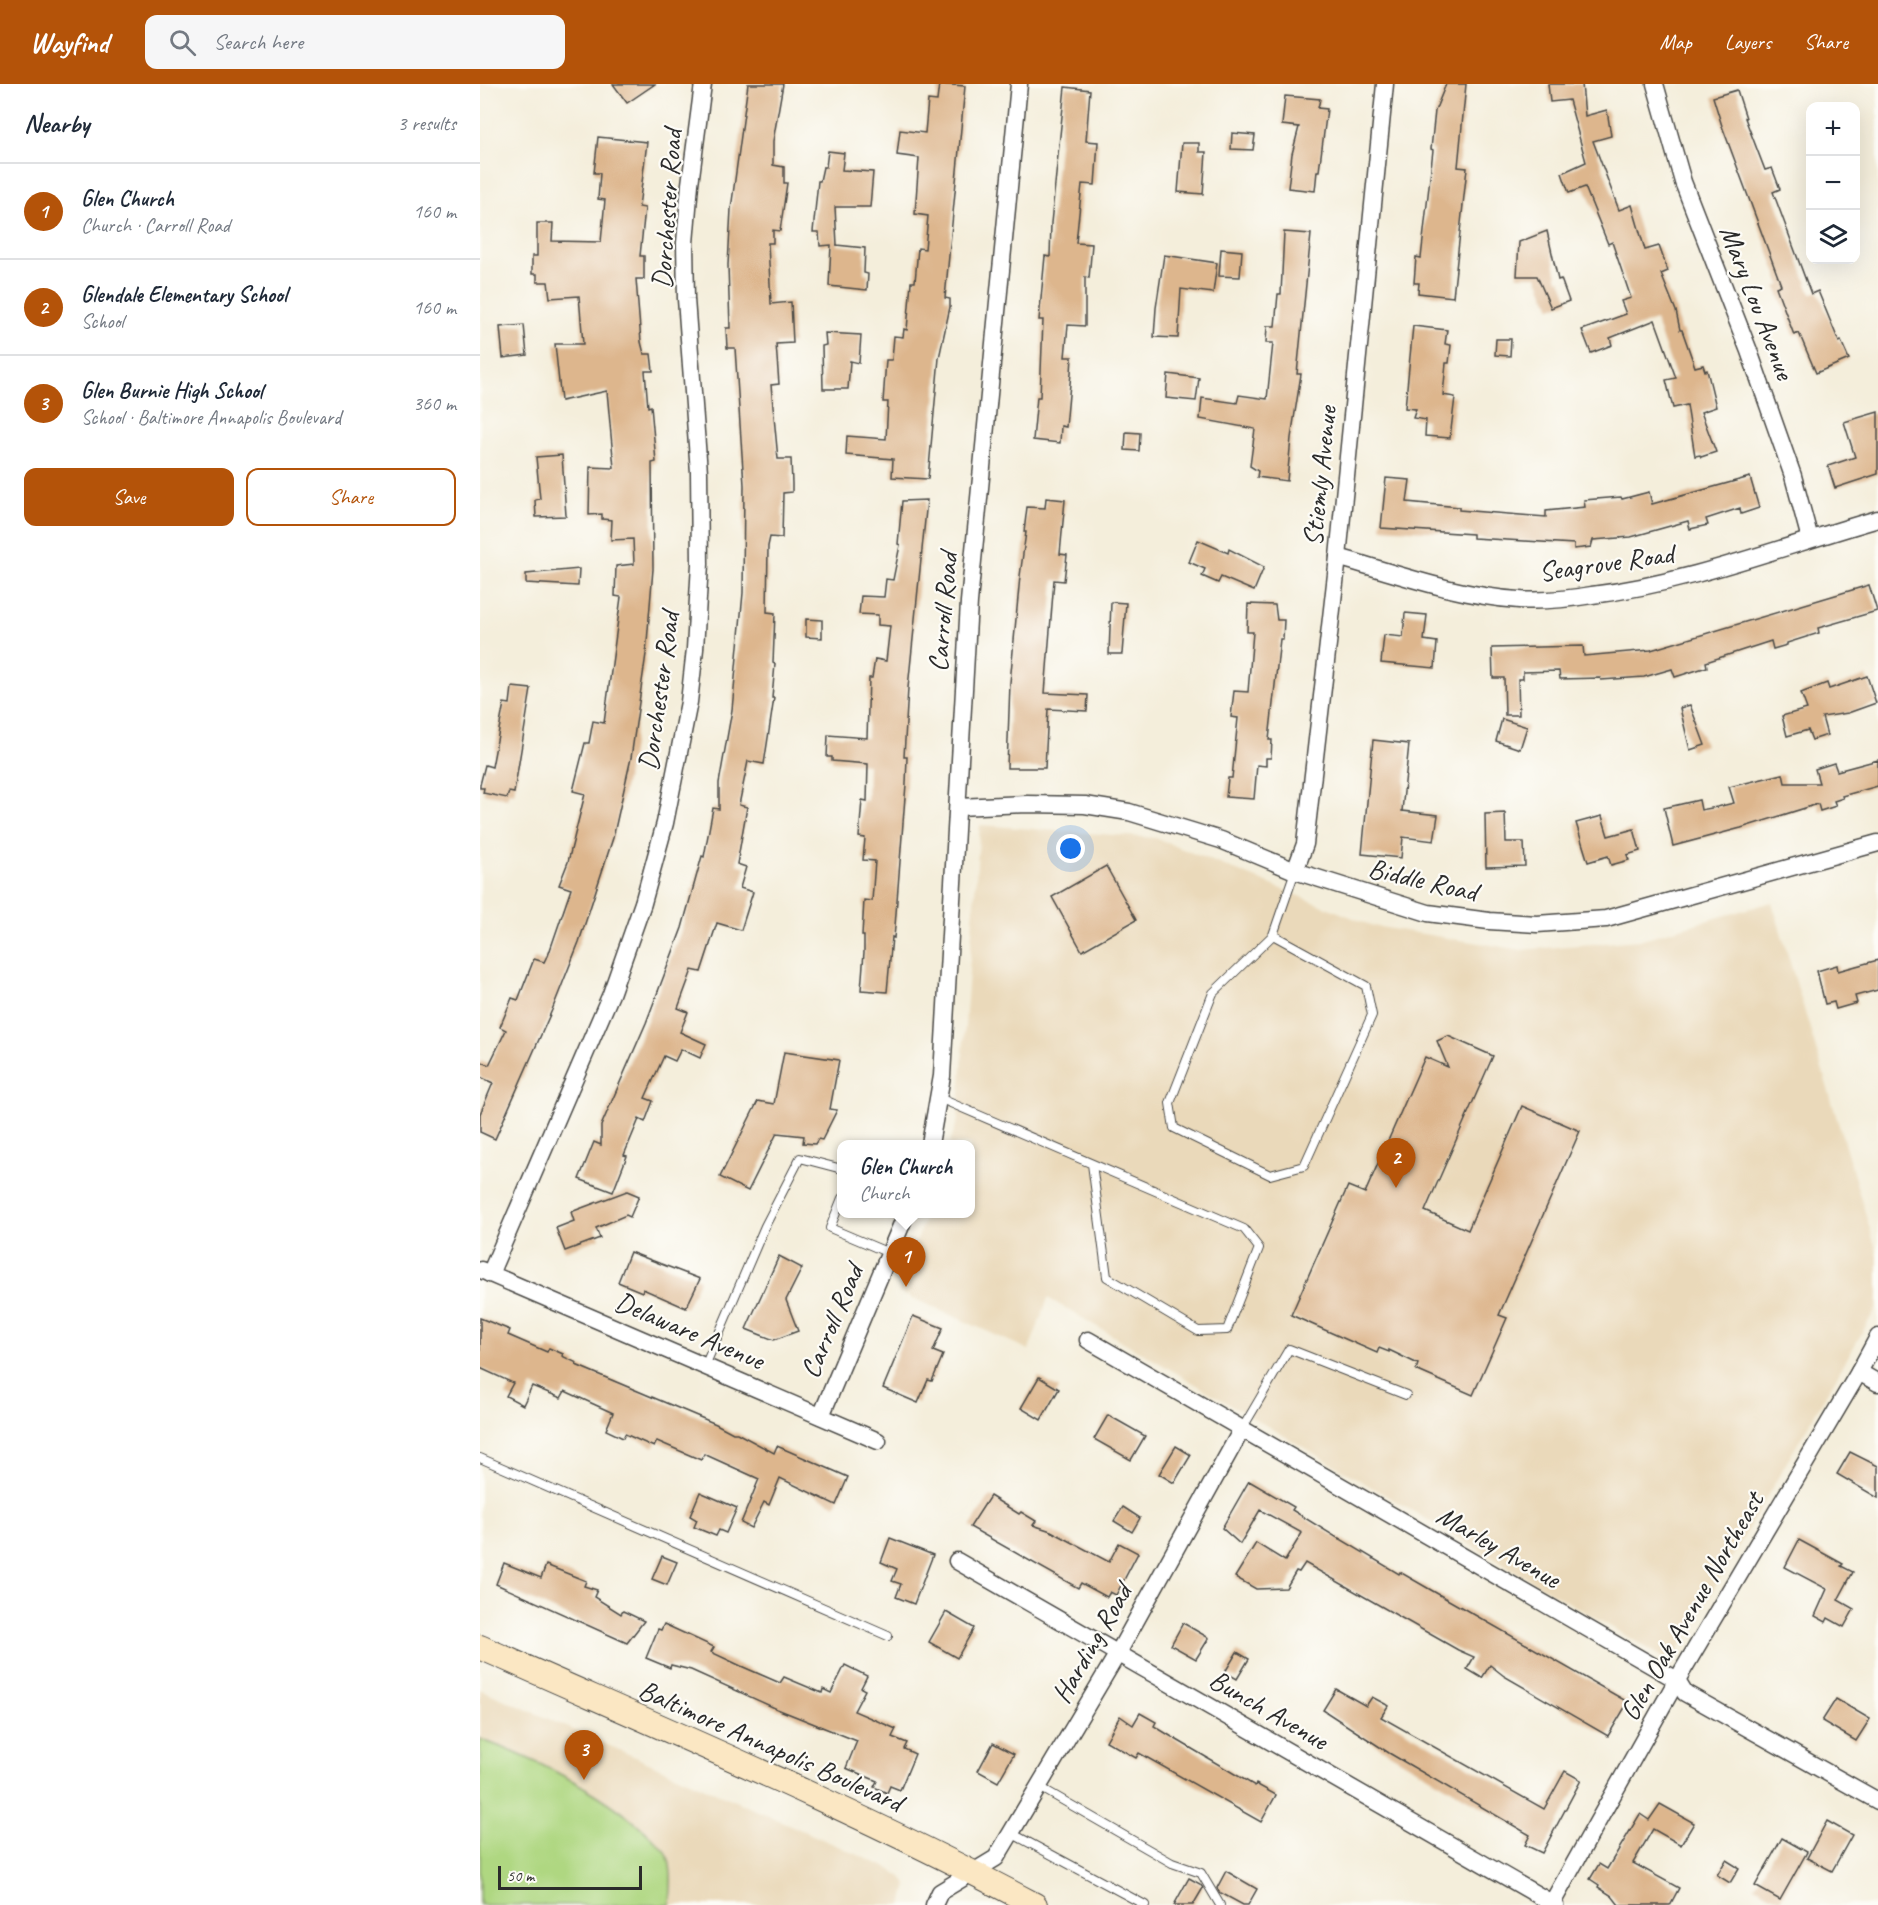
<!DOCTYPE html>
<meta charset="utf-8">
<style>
:root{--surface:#fff;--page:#f6f6f7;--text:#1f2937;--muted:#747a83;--line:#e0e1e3;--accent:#b45309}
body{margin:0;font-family:Caveat,sans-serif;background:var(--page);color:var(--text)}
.controls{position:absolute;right:18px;top:18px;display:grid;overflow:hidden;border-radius:12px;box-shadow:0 6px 24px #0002}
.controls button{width:54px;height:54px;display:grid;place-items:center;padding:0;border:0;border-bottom:2px solid var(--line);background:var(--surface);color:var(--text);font:30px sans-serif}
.scale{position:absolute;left:18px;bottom:15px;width:144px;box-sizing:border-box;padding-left:6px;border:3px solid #2b2b2b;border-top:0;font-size:16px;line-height:21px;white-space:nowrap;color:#2b2b2b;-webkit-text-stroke:4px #fdfcf7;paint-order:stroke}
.you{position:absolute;left:591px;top:765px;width:21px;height:21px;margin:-15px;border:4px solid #fff;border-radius:50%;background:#1a73e8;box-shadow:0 0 0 9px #1a73e833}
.badge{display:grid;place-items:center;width:39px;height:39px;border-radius:50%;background:var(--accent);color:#fff;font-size:20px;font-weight:700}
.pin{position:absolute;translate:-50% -50px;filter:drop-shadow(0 2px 3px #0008)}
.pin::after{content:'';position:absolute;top:32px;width:21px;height:18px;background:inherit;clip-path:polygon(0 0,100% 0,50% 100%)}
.popup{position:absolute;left:357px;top:1056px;width:138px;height:78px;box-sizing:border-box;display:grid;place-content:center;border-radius:12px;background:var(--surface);filter:drop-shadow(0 2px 4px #0005);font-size:20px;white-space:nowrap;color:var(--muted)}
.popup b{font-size:22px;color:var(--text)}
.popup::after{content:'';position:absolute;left:50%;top:100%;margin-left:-12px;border:12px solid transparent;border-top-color:var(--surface)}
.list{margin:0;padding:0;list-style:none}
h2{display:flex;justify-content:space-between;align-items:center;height:78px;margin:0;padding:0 24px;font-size:26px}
h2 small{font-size:20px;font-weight:400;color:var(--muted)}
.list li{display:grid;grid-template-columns:39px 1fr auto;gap:18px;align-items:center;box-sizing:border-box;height:96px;padding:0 24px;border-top:2px solid var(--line)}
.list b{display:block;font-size:22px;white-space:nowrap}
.list p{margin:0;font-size:20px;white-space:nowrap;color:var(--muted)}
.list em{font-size:20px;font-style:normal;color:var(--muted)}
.actions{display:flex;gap:12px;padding:18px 24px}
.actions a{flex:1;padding:14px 0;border:2px solid var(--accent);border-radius:12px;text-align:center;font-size:21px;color:var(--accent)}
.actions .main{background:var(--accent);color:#fff}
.icon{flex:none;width:33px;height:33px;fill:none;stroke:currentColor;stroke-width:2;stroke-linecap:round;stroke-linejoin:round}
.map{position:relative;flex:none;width:1398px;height:1821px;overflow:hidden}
header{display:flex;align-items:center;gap:36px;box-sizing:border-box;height:84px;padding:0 30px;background:var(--accent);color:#fff}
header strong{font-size:28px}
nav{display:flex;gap:33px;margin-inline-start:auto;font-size:21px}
.search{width:420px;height:54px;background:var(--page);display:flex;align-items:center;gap:15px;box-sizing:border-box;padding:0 21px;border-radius:12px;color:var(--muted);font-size:22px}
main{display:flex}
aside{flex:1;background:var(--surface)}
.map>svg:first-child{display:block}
.built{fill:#ead9ba}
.green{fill:#afd781;stroke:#6d8156;stroke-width:1.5}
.building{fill:#ddb68d}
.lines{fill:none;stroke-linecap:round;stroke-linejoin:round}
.service-casing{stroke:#494845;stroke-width:10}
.minor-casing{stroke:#494845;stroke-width:19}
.secondary-casing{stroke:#494845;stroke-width:26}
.service{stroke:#fff;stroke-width:8}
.minor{stroke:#fff;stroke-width:16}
.secondary{stroke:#fbe7c3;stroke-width:24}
.labels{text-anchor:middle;stroke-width:4.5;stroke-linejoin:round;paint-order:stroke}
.street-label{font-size:28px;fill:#2b2b2b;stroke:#fdfcf7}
</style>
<header>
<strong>Wayfind</strong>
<div class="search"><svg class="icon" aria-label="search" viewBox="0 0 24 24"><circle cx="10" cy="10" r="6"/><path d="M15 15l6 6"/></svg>Search here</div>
<nav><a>Map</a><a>Layers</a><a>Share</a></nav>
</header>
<main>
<aside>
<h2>Nearby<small>3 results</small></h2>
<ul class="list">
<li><span class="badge">1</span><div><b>Glen Church</b><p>Church · Carroll Road</p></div><em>160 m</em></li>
<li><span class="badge">2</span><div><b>Glendale Elementary School</b><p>School</p></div><em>160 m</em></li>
<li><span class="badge">3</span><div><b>Glen Burnie High School</b><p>School · Baltimore Annapolis Boulevard</p></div><em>360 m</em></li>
</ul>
<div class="actions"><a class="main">Save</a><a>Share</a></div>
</aside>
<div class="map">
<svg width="1398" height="1821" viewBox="0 0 1398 1821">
<rect width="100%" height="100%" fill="#fdfcf7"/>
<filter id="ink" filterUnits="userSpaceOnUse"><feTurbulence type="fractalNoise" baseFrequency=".0167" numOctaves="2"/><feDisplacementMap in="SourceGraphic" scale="12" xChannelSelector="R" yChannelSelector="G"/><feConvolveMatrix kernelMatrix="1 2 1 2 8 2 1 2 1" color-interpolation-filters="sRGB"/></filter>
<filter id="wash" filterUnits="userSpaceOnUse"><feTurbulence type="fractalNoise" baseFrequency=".008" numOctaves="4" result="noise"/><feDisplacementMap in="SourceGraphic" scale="24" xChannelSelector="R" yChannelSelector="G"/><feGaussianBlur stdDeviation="1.35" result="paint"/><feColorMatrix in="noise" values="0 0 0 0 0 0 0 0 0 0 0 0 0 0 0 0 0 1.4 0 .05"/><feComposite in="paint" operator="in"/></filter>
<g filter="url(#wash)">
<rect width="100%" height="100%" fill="#f4eedb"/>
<g class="built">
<polygon points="500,741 675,754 893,842 1042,866 1159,856 1292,818 1398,1172 1398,1221 1191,1578 568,1214 549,1266 419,1208 446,1130 490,1130 490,1060 469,1060 478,1036"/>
<polygon points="0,1605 410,1785 423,1794 427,1801 422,1821 0,1821"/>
</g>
<path class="green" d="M0,1655C58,1676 132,1712 175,1757C178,1761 185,1765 187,1770C193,1785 191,1805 190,1821H0Z"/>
<g id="blocks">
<g class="building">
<polygon points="133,0 175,0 147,19"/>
<polygon points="268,0 303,0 293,57 293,81 304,83 304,99 307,99 300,147 293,146 293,159 288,159 291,220 311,218 313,259 296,260 299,300 291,301 298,375 311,375 312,400 312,408 303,409 302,454 290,453 288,462 287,528 295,529 293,579 295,580 292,614 294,614 284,680 268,677 259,721 267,723 257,780 266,783 260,804 273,808 261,846 237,839 221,888 212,886 198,924 208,928 200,948 226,960 220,974 201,965 195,977 184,972 165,1014 173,1017 165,1038 159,1035 144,1071 147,1072 133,1108 99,1095 114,1058 121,1061 121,1042 166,939 202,844 222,772 224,773 233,724 239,725 239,699 252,626 263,509 264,401 255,264 247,264 246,244 250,244 248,181 251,125"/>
<polygon points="459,0 485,2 465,214 470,215 470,223 459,274 448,395 412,393 413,375 366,371 367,352 406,355 408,318 403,318 406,276 412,276 414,252 423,253 424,245 427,246 431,198 435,198 438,164 445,165 448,132 435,130 439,74 417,71 420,46 445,49 448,16 457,17"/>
<polygon points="966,0 986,0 978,83 987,84 973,213 938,209 939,199 934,199 936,173 941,174 953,66 951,65 955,27"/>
<polygon points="1068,0 1102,0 1105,32 1127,26 1131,52 1113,57 1139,126 1152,121 1165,166 1179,162 1188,187 1181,190 1196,227 1200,246 1202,246 1215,283 1223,281 1225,287 1227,286 1236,323 1221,328 1236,368 1221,373 1220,371 1215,372 1207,321 1193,324 1186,296 1196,294 1175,236 1130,254 1132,261 1111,269 1102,246 1146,230 1141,217 1151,214 1132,158 1128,160 1105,103 1089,109 1082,89 1106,78 1089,16 1070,18"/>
<polygon points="585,3 610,6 606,57 618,58 615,101 602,100 596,159 612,160 609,194 605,193 605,242 588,241 585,273 592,273 591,289 586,343 581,342 580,359 553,356 557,313 560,313 563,236 559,236 565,172 570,173 571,139"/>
<polygon points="1257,6 1266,34 1265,34 1285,86 1292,84 1300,105 1293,108 1331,210 1338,207 1359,258 1361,257 1369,275 1336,289 1319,249 1314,251 1296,203 1301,201 1242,42 1233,13"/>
<polygon points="805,12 840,15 838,24 847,25 839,87 837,87 835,107 808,104 812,70 819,43 802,41"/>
<polygon points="752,49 775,51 773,66 751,65"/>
<polygon points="118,53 167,58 159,123 165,124 160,172 164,172 164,195 156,195 161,258 164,270 171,270 173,287 165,287 168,323 171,322 176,378 172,379 173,485 166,570 151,674 133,754 99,858 72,926 15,1055 0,1048 0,1030 13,999 0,993 0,977 9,981 26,946 20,943 32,914 38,916 54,875 64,878 67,872 68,872 91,805 79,801 88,778 105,710 93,707 105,659 109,659 113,637 124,639 141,513 135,512 136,482 154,480 153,455 131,456 132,436 122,435 122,430 109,431 110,383 134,384 127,307 81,317 75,260 103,260 99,212 70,214 68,198 57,198 57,190 52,190 52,172 57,172 57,139 73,139 72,157 121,158 125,116 118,115 120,89 114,89"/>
<polygon points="702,59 719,59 719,68 726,68 723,110 698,108"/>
<polygon points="348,67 364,69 362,86 393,88 390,123 355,123 357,161 356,161 385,164 384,189 388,190 387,206 349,202 351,161 340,162 339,148 333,148 338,97 340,97 343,83 346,83"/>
<polygon points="1067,147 1078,196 1081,195 1089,217 1071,224 1057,192 1037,192 1039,158"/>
<polygon points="804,148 831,150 817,290 821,290 811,354 807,397 777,393 778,387 770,382 775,345 720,335 722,314 757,319 759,311 787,315 793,259 786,259 787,242 795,242 798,210 801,210"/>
<polygon points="741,165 762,167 760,193 739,192"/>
<polygon points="684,171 737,179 733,209 701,205 698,254 674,253 676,224"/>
<polygon points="44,241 47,271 23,274 20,243"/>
<polygon points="933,242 967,246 965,260 971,261 969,279 966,279 963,311 975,313 970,354 945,352 946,336 933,334 936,325 925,324"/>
<polygon points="345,249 381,251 379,279 370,277 368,305 343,305 342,262 346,261"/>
<polygon points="1016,255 1031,255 1030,272 1015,271"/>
<polygon points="688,290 719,294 716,317 686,314"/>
<polygon points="1398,328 1398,390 1355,404 1348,382 1375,373 1364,338"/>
<polygon points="646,348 660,349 659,367 645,366"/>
<polygon points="82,371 86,432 56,433 55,416 60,415 56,373"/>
<polygon points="1270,393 1279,424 1261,430 1260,424 1226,435 1228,441 1210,445 1208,437 1151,453 1113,456 1111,463 1094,465 1094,460 993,454 993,450 901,444 906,394 930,396 927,418 979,423 979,426 1066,433 1066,427 1105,423 1104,416 1141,413 1142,415 1169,408 1172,420"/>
<polygon points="566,414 585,416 580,470 587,471 584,497 574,496 565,609 608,611 607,627 568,625 565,684 527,684 530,599 540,492 546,448 544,448 547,423 565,424"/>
<polygon points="447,416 428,604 424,673 427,673 426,700 415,842 414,854 412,853 407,908 381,906 384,868 384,852 382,852 384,816 392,817 395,777 383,776 385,754 379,753 382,716 387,717 388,680 352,677 352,673 347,673 348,651 387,654 389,594 392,594 395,575 406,577 410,542 398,541 398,531 379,530 381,512 404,513 406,495 413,496 420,461 418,460 422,417"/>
<polygon points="718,456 748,469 749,465 784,483 774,507 741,493 738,499 722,492 725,485 709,478"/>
<polygon points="99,485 98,502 46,499 46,490"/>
<polygon points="1389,501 1397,527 1338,544 1339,549 1307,559 1307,561 1293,565 1291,557 1226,578 1227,583 1195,593 1192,585 1164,593 1121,596 1120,594 1080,595 1079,587 1043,588 1043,595 1038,595 1039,631 1025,631 1024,594 1013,594 1012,564 1103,562 1104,572 1171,566"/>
<polygon points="631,518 646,519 642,570 629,570"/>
<polygon points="768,520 795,521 797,536 804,536 803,555 800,555 789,656 792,656 791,674 786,674 786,682 777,681 774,715 746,713 748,694 752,694 758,634 751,633 754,607 768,608 773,548 767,548"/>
<polygon points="925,529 947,531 944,556 957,558 955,584 901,579 904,551 923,553"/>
<polygon points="326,535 342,536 342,554 326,553"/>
<polygon points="1387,592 1396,619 1368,629 1342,633 1347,651 1332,656 1328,646 1307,652 1302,632 1327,625 1321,609 1347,599 1349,605"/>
<polygon points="32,603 51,605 34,709 29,708 27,714 3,709 4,704 0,704 0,701 5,681 12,683 24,619 30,620"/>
<polygon points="1210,621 1225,661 1210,666 1200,624"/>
<polygon points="1022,635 1047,643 1040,665 1016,657"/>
<polygon points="893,656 929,660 922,727 958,731 954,757 923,753 921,774 882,770"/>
<polygon points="1398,676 1398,702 1362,712 1363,714 1354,717 1356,722 1340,727 1338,720 1261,744 1193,762 1184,724 1219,716 1221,726 1237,723 1254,719 1249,703 1303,690 1305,699 1339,699 1335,685 1354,679 1357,687"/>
<polygon points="1025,729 1026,758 1044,758 1045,782 1006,783 1005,730"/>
<polygon points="1122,732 1128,752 1154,745 1160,767 1147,771 1149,776 1131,781 1128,772 1108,778 1096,739"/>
<polygon points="626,782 656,836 602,867 572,813"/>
<polygon points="1398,876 1398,906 1375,912 1377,919 1356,925 1354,918 1345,920 1337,887 1357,881 1358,887"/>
<polygon points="968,952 1013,972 945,1127 988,1146 1042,1022 1100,1047 1019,1231 1027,1234 993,1311 936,1286 938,1280 909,1266 909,1268 899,1264 897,1269 811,1231 868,1102 885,1109 945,973 968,983 957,957"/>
<polygon points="304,968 359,976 350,1025 357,1026 342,1056 338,1055 335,1060 323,1059 324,1052 297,1049 268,1107 240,1093 278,1017 294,1020"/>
<polygon points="147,1107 159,1112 150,1133 146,1131 116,1144 120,1154 85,1167 76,1144 94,1137 91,1128"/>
<polygon points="150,1168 220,1195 206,1224 163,1205 162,1208 138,1198"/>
<polygon points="299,1172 322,1184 306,1216 318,1247 294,1256 266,1245"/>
<polygon points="433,1232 463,1244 453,1267 463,1271 452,1297 448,1296 438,1319 403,1304"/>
<polygon points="0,1234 30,1246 28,1251 67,1268 69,1264 83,1270 82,1272 97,1279 96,1281 236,1340 253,1349 257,1349 294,1369 297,1362 368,1393 356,1421 300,1394 289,1421 284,1418 271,1444 261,1439 279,1395 224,1370 221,1376 177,1357 174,1363 145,1350 143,1354 126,1346 133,1329 85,1307 81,1314 52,1302 43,1321 26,1312 33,1299 0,1284"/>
<polygon points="559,1293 579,1305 561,1336 541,1324"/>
<polygon points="628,1331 665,1352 651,1376 614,1355"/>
<polygon points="696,1362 711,1371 694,1399 679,1390"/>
<polygon points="1370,1368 1398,1382 1398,1414 1357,1390"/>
<polygon points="769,1397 814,1423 812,1426 859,1455 859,1454 919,1490 920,1488 951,1506 1146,1617 1147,1620 1128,1652 1024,1592 1010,1581 1002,1594 987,1585 994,1573 978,1566 825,1479 819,1488 816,1487 806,1504 776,1505 755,1493 776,1459 805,1477 822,1449 780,1426 760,1460 742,1444"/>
<polygon points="220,1408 257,1424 246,1449 239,1446 236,1452 214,1443 217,1436 210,1432"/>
<polygon points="510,1412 539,1430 541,1428 556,1437 553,1441 571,1447 629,1478 639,1459 658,1469 636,1511 630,1508 627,1513 601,1499 598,1504 490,1443"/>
<polygon points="643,1423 660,1434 652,1448 634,1437"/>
<polygon points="410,1454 453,1471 434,1520 416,1513 421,1500 412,1497 417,1485 401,1478"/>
<polygon points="1319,1456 1363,1480 1361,1482 1373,1488 1358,1516 1374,1525 1364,1543 1348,1534 1346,1538 1335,1532 1347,1505 1305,1483"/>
<polygon points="182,1472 197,1478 187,1501 172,1495"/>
<polygon points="24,1479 61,1494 66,1481 106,1497 104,1502 117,1506 114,1513 141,1530 143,1527 164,1537 147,1559 16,1500"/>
<polygon points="466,1528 494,1544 477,1574 449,1558"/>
<polygon points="703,1539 729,1554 716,1575 691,1561"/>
<polygon points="184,1540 234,1563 231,1568 261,1582 300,1599 304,1593 342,1609 343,1605 351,1609 365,1581 387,1592 381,1604 385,1606 374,1627 416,1645 412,1653 427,1659 424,1665 435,1670 420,1706 410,1702 407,1709 394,1703 397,1697 366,1684 377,1657 297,1625 211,1586 191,1581 190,1584 166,1574 178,1545 181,1546"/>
<polygon points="757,1568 769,1575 757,1595 745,1588"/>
<polygon points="856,1605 886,1622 892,1613 905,1620 908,1622 901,1633 1064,1725 1085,1687 1101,1696 1062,1769 1045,1761 1050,1751 909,1669 843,1626"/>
<polygon points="1356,1615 1390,1635 1376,1657 1342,1637"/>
<polygon points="660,1629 676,1638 674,1642 697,1656 775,1702 776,1700 796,1711 781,1738 659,1669 656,1674 626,1657 640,1632 653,1641"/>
<polygon points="513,1659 534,1670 518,1698 498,1687"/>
<polygon points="1180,1720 1214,1739 1201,1761 1173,1745 1153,1779 1199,1804 1190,1821 1139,1821 1132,1812 1118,1803 1119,1801 1110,1795 1119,1780 1127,1785 1160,1730 1169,1736"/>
<polygon points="1347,1737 1372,1751 1352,1787 1327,1774"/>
<polygon points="1302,1754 1327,1768 1300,1816 1275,1802"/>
<polygon points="1246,1776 1259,1784 1250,1799 1237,1791"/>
<polygon points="746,1787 777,1805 768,1821 763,1821 739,1808 737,1804"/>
<polygon points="709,1794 720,1800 723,1804 713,1821 694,1821"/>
</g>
</g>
</g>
<g filter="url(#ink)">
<use href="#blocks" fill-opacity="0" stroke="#494845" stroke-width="1.5"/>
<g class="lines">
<g class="service-casing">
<g id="service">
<polyline points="793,851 886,902 892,931 824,1082 790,1091 694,1044 690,1019 733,909 793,851 815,787"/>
<polyline points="459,1014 764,1145 779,1164 747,1246 718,1247 627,1193 612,1080"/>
<polyline points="362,1114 350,1144 409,1169"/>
<polyline points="225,1282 285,1142 320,1074 362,1085"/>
<polyline points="762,1345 809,1265 926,1311"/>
<polyline points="0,1374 408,1552"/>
<polyline points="558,1702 692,1779 721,1789 740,1821"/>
<polyline points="531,1749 665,1821"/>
</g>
</g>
<g class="minor-casing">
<g id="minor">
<polyline points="1175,0 1203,98 1269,267 1313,392 1330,455"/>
<path d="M858,473C917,490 978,512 1039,516C1064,518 1088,515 1112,511C1210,499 1303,462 1398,435"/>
<polyline points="478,723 547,720 605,721 649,728 741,756 815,787 948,829 1009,837 1057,840 1126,835 1398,759"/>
<polyline points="815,787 825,760 858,473 905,0"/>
<polyline points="450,1060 462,992 489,518 539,0"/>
<polyline points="1,1186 398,1357"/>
<polyline points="10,1190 131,910 163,819 185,739 209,618 215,565 220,480 219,388 206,215 205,159 210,100 223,0"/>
<polyline points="608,1256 1197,1596 1205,1609 1398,1717"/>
<polyline points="1379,1288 1398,1299"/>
<polyline points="341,1332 426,1130"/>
<polyline points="477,1477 1075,1821"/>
<polyline points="454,1821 460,1808 516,1774 638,1569 762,1345"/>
<polyline points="1071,1821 1197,1596 1379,1288 1398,1253"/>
</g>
</g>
<g class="secondary-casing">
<path id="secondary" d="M0,1563C186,1646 375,1725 555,1821"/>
</g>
<use href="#service" class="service"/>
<use href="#minor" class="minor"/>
<use href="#secondary" class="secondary"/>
</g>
</g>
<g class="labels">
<g class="street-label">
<text transform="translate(186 125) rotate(-86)" y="10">Dorchester Road</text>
<text transform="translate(1278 218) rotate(69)" y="10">Mary Lou Avenue</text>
<text transform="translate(839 392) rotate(-84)" y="10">Stiemly Avenue</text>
<text transform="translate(1126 478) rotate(-8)" y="10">Seagrove Road</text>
<text transform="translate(462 528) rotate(-85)" y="10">Carroll Road</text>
<text transform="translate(178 607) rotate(-82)" y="10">Dorchester Road</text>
<text transform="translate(943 795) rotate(13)" y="10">Biddle Road</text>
<text transform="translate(351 1237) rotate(-67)" y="10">Carroll Road</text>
<text transform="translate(210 1246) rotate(23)" y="10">Delaware Avenue</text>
<text transform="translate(1019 1462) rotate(30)" y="10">Marley Avenue</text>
<text transform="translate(1211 1522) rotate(-60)" y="10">Glen Oak Avenue Northeast</text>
<text transform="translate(611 1559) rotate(-60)" y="10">Harding Road</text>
<text transform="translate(789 1625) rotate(30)" y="10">Bunch Avenue</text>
<text transform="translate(291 1661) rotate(24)" y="10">Baltimore Annapolis Boulevard</text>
</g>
</g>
</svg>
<div class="controls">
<button>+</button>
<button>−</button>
<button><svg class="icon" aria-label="layers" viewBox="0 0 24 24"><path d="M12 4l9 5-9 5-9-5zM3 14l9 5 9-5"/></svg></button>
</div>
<div class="scale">50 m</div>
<div class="you"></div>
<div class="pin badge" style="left:426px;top:1203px">1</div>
<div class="popup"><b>Glen Church</b>Church</div>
<div class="pin badge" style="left:916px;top:1104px">2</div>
<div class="pin badge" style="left:104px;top:1696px">3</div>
</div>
</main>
